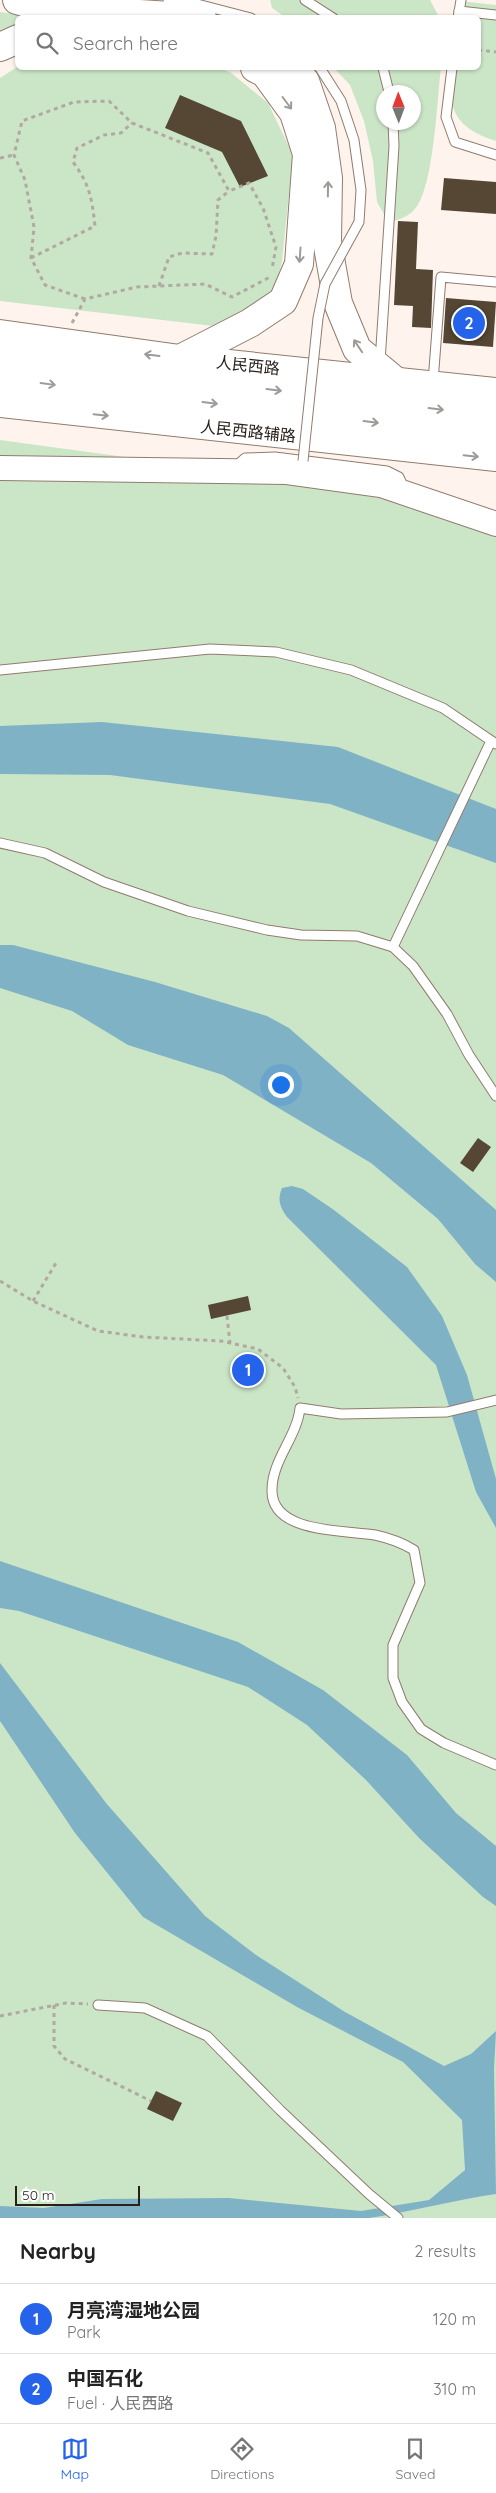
<!DOCTYPE html>
<meta charset="utf-8">
<style>
:root{--surface:#fff;--page:#f6f6f6;--text:#222;--muted:#767676;--line:#e0e0e0;--accent:#2563eb}
body{margin:0;font-family:Quicksand,"Noto Sans SC",sans-serif;background:var(--page);color:var(--text)}
.compass{position:absolute;left:376px;top:85px;width:45px;height:45px;border-radius:50%;background:var(--surface);box-shadow:0 1px 4px #0004;rotate:359deg}
.scale{position:absolute;left:15px;bottom:12px;width:125px;box-sizing:border-box;padding-left:5px;border:2px solid #29201b;border-top:0;font-size:14px;line-height:18px;white-space:nowrap;color:#29201b;-webkit-text-stroke:4px #fff;paint-order:stroke}
.you{position:absolute;left:280px;top:1084px;width:18px;height:18px;margin:-12px;border:4px solid #fff;border-radius:50%;background:#1a73e8;box-shadow:0 0 0 8px #1a73e833}
.badge{display:grid;place-items:center;width:32px;height:32px;border-radius:50%;background:var(--accent);color:#fff;font-size:16px;font-weight:700}
.pin{position:absolute;translate:-50% -50%;border:2px solid #fff;box-shadow:0 1px 5px #0006}
.list{margin:0;padding:0;list-style:none}
h2{display:flex;justify-content:space-between;align-items:center;height:65px;margin:0;padding:0 20px;font-size:21px}
h2 small{font-size:16px;font-weight:400;color:var(--muted)}
.list li{display:grid;grid-template-columns:32px 1fr auto;gap:15px;align-items:center;box-sizing:border-box;height:70px;padding:0 20px;border-top:1px solid var(--line)}
.list b{display:block;font-size:19px;white-space:nowrap}
.list p{margin:0;font-size:16px;white-space:nowrap;color:var(--muted)}
.list em{font-size:16px;font-style:normal;color:var(--muted)}
.icon{flex:none;width:28px;height:28px;fill:none;stroke:currentColor;stroke-width:2;stroke-linecap:round;stroke-linejoin:round}
.map{position:relative;flex:none;width:496px;height:2218px;overflow:hidden}
.search{position:absolute;background:var(--surface);box-shadow:0 1px 4px #0004;left:15px;right:15px;top:15px;height:55px;display:flex;align-items:center;gap:12px;box-sizing:border-box;padding:0 18px;border-radius:8px;color:var(--muted);font-size:19px}
.sheet{height:205px;background:var(--surface)}
nav{display:flex;justify-content:space-around;align-items:center;box-sizing:border-box;height:70px;border-top:1px solid var(--line);background:var(--surface);font-size:14px;color:var(--muted)}
nav a{display:grid;justify-items:center;gap:2px}
nav .on{color:var(--accent)}
.map>svg:first-child{display:block}
.green{fill:#cbe6c7;fill-rule:evenodd}
.water{fill:#80b2c5}
.building{fill:#564735}
.lines{fill:none;stroke-linecap:round;stroke-linejoin:round}
.lane-casing{stroke:#917b6d;stroke-width:11}
.secondary-casing{stroke:#917b6d;stroke-width:26}
.primary-casing{stroke:#917b6d;stroke-width:30}
.highway-casing{stroke:#917b6d;stroke-width:30}
.path{stroke:#b2a8a2;stroke-width:3;stroke-dasharray:4 4;stroke-linecap:butt}
.lane{stroke:#fff;stroke-width:9}
.secondary{stroke:#fff;stroke-width:24}
.primary{stroke:#fff;stroke-width:28}
.highway{stroke:#fff;stroke-width:28}
.lane-bridge-casing{stroke:#917b6d;stroke-width:11;stroke-linecap:butt}
.lane-bridge{stroke:#fff;stroke-width:9}
.oneway{stroke:#9f9b98}
.labels{text-anchor:middle;stroke-width:5;stroke-linejoin:round;paint-order:stroke}
.street-label{font-size:16px;fill:#29201b;stroke:#fff}
</style>
<div class="map">
<svg width="496" height="2218" viewBox="0 0 496 2218">
<rect width="100%" height="100%" fill="#fef4ed"/>
<g class="green">
<polygon points="270,0 430,0 439,17 285,17 272,8"/>
<path d="M460,1L496,5V141C454,128 447,108 452,68H478V18L458,17Z"/>
<polygon points="0,12 37,17 18,18 17,24 0,30"/>
<polygon points="17,67 219,68 230,72 268,103 293,155 282,261 274,295 222,327 0,301 0,78"/>
<path d="M334,68H441C437,98 434,193 413,211C408,217 396,220 389,223L377,202L373,161L364,121L350,85ZM384,92H414V122H384Z"/>
<polygon points="0,440 228,471 287,472 496,523 496,2218 0,2218"/>
</g>
<g class="water">
<polygon points="102,722 338,747 496,809 496,863 330,804 110,775 0,774 0,726"/>
<polygon points="0,945 13,945 155,982 267,1016 289,1028 496,1210 496,1282 475,1264 438,1219 371,1163 223,1075 128,1045 72,1011 0,988"/>
<path d="M292,1186L303,1189L334,1210L407,1267L442,1316L467,1375L496,1479V1528L476,1492L436,1365L287,1217C280,1207 277,1200 282,1188Z"/>
<polygon points="0,1561 238,1642 323,1690 407,1755 456,1813 496,1846 496,1906 483,1897 419,1838 366,1780 307,1725 248,1687 19,1611 0,1608"/>
<path d="M0,1663L106,1803L205,1916L256,1955L345,2012L444,2066L471,2054L496,2031L494,2069L496,2194C453,2200 411,2212 369,2218H0V2206L44,2208L102,2199L229,2198L361,2211L429,2200L465,2170L462,2120L403,2062L297,2007L143,1917L75,1833L0,1721Z"/>
</g>
<g class="building">
<polygon points="180,95 241,121 268,176 240,187 222,152 165,128"/>
<polygon points="444,178 496,182 496,214 441,210"/>
<polygon points="398,221 418,222 416,269 433,270 431,328 412,327 413,306 394,305"/>
<polygon points="446,298 496,302 493,347 443,343"/>
<polygon points="478,1138 491,1147 473,1172 460,1163"/>
<polygon points="248,1296 251,1310 211,1319 208,1305"/>
<polygon points="156,2091 182,2103 173,2121 147,2109"/>
</g>
<g class="lines">
<g class="lane-casing">
<g id="lane">
<polyline points="168,0 193,3 251,18"/>
<polyline points="305,0 333,18"/>
<polyline points="459,11 496,15"/>
<polyline points="458,18 461,0"/>
<polyline points="383,68 389,92"/>
<polyline points="452,68 446,117 455,142 496,155"/>
<polyline points="380,362 394,146 393,122"/>
<polyline points="433,382 441,277 496,282"/>
<polyline points="235,467 245,458 275,457 387,471 399,477 404,488"/>
<polyline points="0,670 210,649 276,652 351,670 443,708 496,744"/>
<polyline points="0,843 45,853 104,882 188,911 267,930 301,935 357,936 393,947 413,966 447,1014 469,1055 496,1096"/>
<polyline points="393,947 491,741"/>
<path d="M496,1400L447,1412L341,1414L300,1408C297,1437 272,1460 272,1490C271,1534 346,1530 375,1535C389,1538 401,1542 414,1550L420,1583L393,1645V1678L402,1702L421,1729L444,1743L496,1765"/>
<polyline points="98,2005 145,2008 207,2036 280,2110 369,2194 398,2218"/>
</g>
</g>
<g class="secondary-casing">
<g id="secondary">
<polyline points="0,405 496,459"/>
<polyline points="0,468 287,472 381,485 496,524"/>
</g>
</g>
<g class="primary-casing">
<g id="primary">
<polyline points="0,334 180,359 496,392"/>
<polyline points="0,358 496,416"/>
</g>
</g>
<g class="highway-casing">
<g id="highway">
<polyline points="17,0 46,8 202,18"/>
<polyline points="0,47 18,39"/>
<polyline points="291,68 305,81 321,128 328,178 327,241 338,303 357,349 393,379"/>
<polyline points="180,359 250,323 283,301 299,264 307,154 294,113 265,73 255,68"/>
<polyline points="0,380 496,437"/>
</g>
</g>
<g class="path">
<polyline points="478,50 496,52"/>
<polyline points="0,158 14,155"/>
<path d="M31,258L95,226C92,199 90,185 73,162L77,148L104,135L121,133L132,123"/>
<polyline points="159,286 169,257 182,253 212,254 216,236 218,200 229,191"/>
<polyline points="85,299 45,285 31,258 34,227 25,180 14,155 22,121 74,102 109,101 132,123 208,153 229,191 249,183 263,208 276,247 272,269"/>
<polyline points="72,323 85,299 137,287 205,284 232,297 270,277"/>
<polyline points="0,1281 33,1301 98,1331 143,1337 221,1341 258,1349 283,1368 295,1387 298,1398"/>
<polyline points="33,1301 56,1263"/>
<polyline points="227,1316 230,1343"/>
<polyline points="54,2005 54,2046 65,2059 151,2101"/>
<polyline points="0,2016 66,2003 88,2004"/>
</g>
<use href="#lane" class="lane"/>
<use href="#secondary" class="secondary"/>
<use href="#primary" class="primary"/>
<use href="#highway" class="highway"/>
<g class="lane-bridge-casing">
<polyline id="lane-bridge" points="303,461 318,318 325,284 359,222 361,190 354,140 341,101 320,68"/>
</g>
<use href="#lane-bridge" class="lane-bridge"/>
</g>
<defs><path id="oneway-shaft" d="M-6 0H5M1.5-3L5.5 0L1.5 3" fill="none" stroke-width="1.6" stroke-linecap="round" stroke-linejoin="round" transform="scale(1.25)"/></defs>
<g class="oneway">
<use href="#oneway-shaft" transform="translate(287 103) rotate(53)"/>
<use href="#oneway-shaft" transform="translate(328 189) rotate(-89)"/>
<use href="#oneway-shaft" transform="translate(300 255) rotate(94)"/>
<use href="#oneway-shaft" transform="translate(358 346) rotate(-124)"/>
<use href="#oneway-shaft" transform="translate(152 355) rotate(-173)"/>
<use href="#oneway-shaft" transform="translate(48 384) rotate(8)"/>
<use href="#oneway-shaft" transform="translate(274 390) rotate(7)"/>
<use href="#oneway-shaft" transform="translate(210 403) rotate(7)"/>
<use href="#oneway-shaft" transform="translate(436 409) rotate(7)"/>
<use href="#oneway-shaft" transform="translate(101 415) rotate(6)"/>
<use href="#oneway-shaft" transform="translate(371 422) rotate(7)"/>
<use href="#oneway-shaft" transform="translate(471 456) rotate(6)"/>
</g>
<g class="labels">
<g class="street-label">
<text transform="translate(248 365) rotate(6)" y="6">人民西路</text>
<text transform="translate(248 431) rotate(6)" y="6">人民西路辅路</text>
</g>
</g>
</svg>
<svg class="compass" viewBox="-18 -18 36 36"><path d="M0-13l5 13h-10z" fill="#e53935"/><path d="M0 13l5-13h-10z" fill="#767676"/></svg>
<div class="scale">50 m</div>
<div class="you"></div>
<div class="pin badge" style="left:248px;top:1370px">1</div>
<div class="pin badge" style="left:469px;top:323px">2</div>
<div class="search"><svg class="icon" aria-label="search" viewBox="0 0 24 24"><circle cx="10" cy="10" r="6"/><path d="M15 15l6 6"/></svg>Search here</div>
</div>
<section class="sheet">
<h2>Nearby<small>2 results</small></h2>
<ul class="list">
<li><span class="badge">1</span><div><b>月亮湾湿地公园</b><p>Park</p></div><em>120 m</em></li>
<li><span class="badge">2</span><div><b>中国石化</b><p>Fuel · 人民西路</p></div><em>310 m</em></li>
</ul>
</section>
<nav>
<a class="on"><svg class="icon" aria-label="map" viewBox="0 0 24 24"><path d="M3 6l6-2 6 2 6-2v14l-6 2-6-2-6 2zM9 4v14M15 6v14"/></svg>Map</a>
<a><svg class="icon" aria-label="directions" viewBox="0 0 24 24"><path d="M12 3l9 9-9 9-9-9zM9 14v-3h6M13 9l2 2-2 2"/></svg>Directions</a>
<a><svg class="icon" aria-label="saved" viewBox="0 0 24 24"><path d="M7 4h10v16l-5-4-5 4z"/></svg>Saved</a>
</nav>
